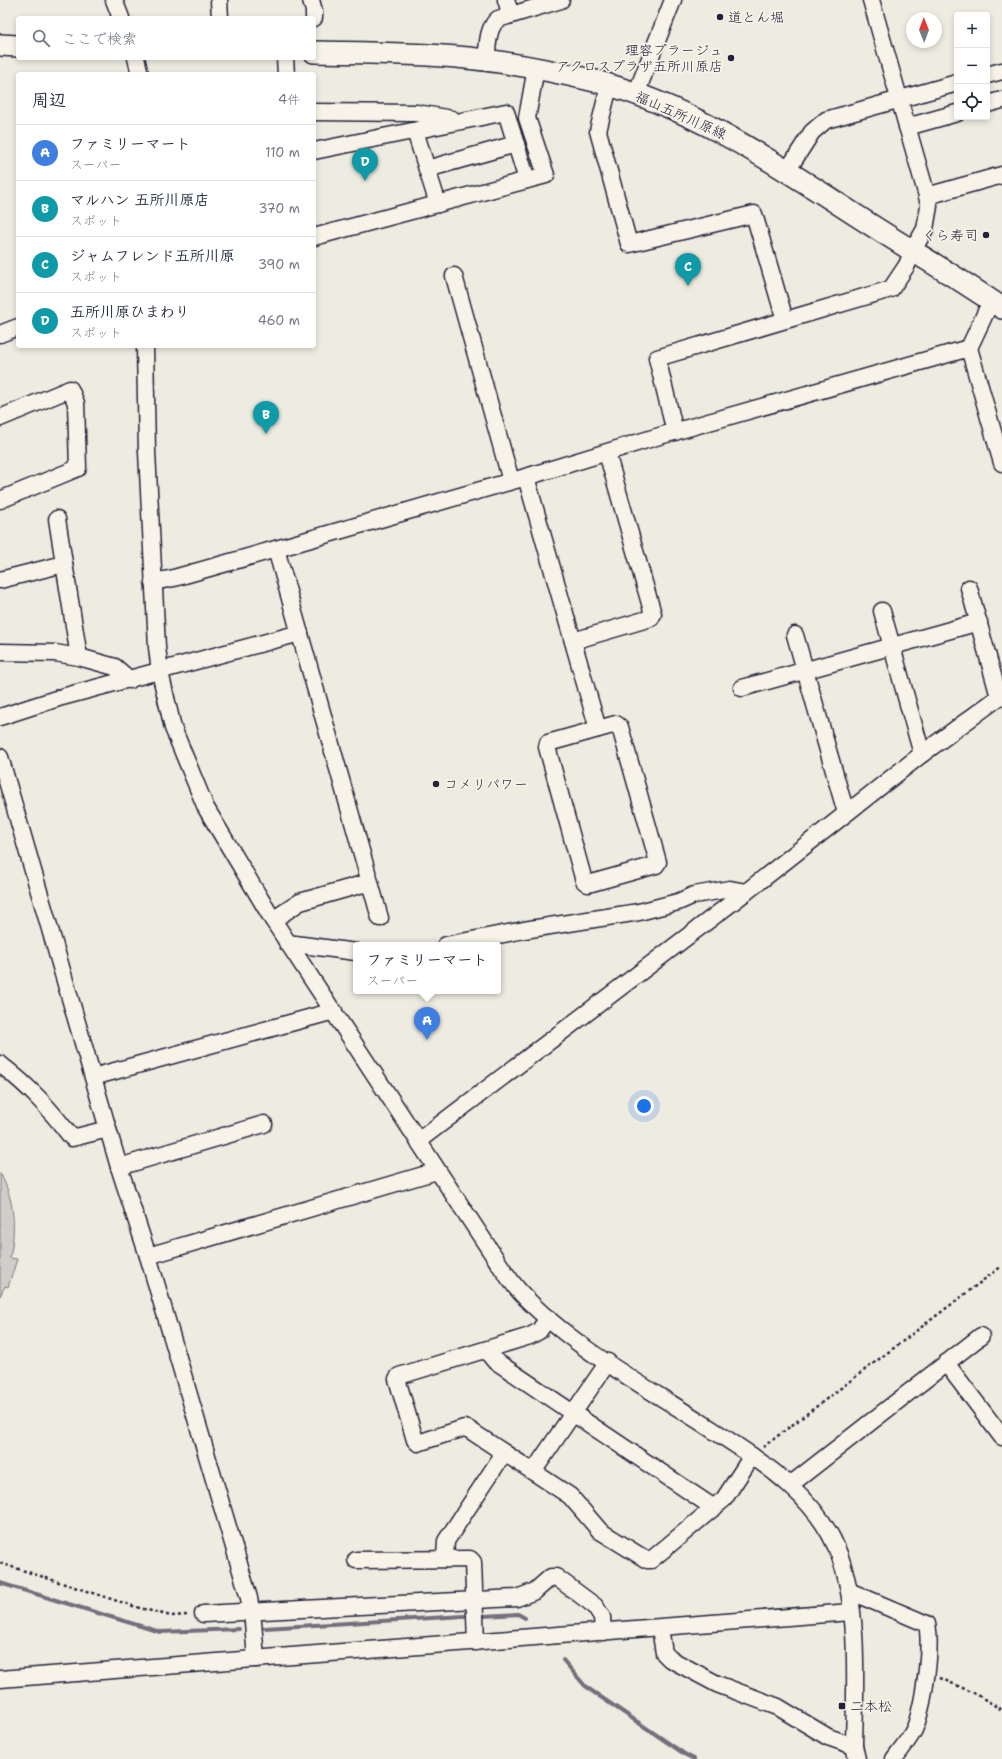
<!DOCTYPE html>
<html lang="ja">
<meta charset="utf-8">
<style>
:root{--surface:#fff;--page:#f2f2f3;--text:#1f2937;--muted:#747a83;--line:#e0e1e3;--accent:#22223b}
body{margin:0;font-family:"Shantell Sans","Klee One",sans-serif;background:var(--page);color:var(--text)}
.controls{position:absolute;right:12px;top:12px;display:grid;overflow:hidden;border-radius:4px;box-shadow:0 2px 6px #0003}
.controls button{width:36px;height:36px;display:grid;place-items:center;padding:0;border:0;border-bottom:1px solid var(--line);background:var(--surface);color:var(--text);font:20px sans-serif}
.compass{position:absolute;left:906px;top:12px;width:36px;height:36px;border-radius:50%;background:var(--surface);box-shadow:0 2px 6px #0003;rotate:359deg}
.you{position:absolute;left:644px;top:1106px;width:14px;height:14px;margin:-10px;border:3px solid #fff;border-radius:50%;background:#1a73e8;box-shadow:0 0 0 6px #1a73e833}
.badge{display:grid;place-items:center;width:26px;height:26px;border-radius:50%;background:var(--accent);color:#fff;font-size:13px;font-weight:700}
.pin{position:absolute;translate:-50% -33px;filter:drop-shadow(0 1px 2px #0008)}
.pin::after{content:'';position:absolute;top:21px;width:14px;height:12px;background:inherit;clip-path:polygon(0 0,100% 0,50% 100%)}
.popup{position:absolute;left:353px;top:942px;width:148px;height:52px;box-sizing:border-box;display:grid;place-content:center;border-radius:4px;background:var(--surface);filter:drop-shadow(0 1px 3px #0005);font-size:13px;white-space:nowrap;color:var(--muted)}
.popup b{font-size:15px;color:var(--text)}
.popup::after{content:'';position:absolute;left:50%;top:100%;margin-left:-8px;border:8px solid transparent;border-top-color:var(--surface)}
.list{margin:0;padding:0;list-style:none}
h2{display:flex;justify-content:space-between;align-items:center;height:52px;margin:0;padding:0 16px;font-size:17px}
h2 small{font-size:13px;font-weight:400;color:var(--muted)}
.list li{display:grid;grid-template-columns:26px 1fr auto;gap:12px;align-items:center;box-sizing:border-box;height:56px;padding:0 16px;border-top:1px solid var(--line)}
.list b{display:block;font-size:15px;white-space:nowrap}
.list p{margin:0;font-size:13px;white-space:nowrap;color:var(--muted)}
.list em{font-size:13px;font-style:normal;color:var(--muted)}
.icon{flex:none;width:22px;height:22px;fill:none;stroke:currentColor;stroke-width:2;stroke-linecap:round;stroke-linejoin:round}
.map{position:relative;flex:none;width:1002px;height:1759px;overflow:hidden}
.search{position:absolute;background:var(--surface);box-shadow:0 2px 6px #0003;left:16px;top:16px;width:300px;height:44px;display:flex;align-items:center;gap:10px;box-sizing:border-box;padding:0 14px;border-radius:4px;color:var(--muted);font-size:15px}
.panel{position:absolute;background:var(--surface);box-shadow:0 2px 6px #0003;left:16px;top:72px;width:300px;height:276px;border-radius:4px}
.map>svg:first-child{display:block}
.green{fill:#d1cdc9;stroke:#7a7882}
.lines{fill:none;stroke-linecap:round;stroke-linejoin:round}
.stream{stroke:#716f7b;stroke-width:4}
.minor-casing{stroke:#22223b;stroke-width:19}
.major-casing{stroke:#22223b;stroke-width:24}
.path{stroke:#22223b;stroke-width:2.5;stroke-dasharray:3 3;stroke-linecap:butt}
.minor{stroke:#f7f3e8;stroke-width:16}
.major{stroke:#f7f3e8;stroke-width:21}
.poi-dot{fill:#22223b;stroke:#f7f3e8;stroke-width:1.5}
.labels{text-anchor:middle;stroke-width:3.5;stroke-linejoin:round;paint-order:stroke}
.poi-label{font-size:14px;fill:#22223b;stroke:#f7f3e8;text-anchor:start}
.street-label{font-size:14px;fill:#22223b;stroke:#f7f3e8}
</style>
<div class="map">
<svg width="1002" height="1759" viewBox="0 0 1002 1759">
<rect width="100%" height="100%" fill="#eeebe1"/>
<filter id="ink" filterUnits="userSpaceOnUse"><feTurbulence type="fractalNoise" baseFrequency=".025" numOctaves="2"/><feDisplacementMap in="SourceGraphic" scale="8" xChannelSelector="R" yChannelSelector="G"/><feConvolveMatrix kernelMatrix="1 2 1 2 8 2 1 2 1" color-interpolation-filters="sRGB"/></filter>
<g filter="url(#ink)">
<path class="green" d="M0,1173C15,1200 16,1229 10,1258L17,1259L8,1287L5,1286L0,1296Z"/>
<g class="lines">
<g class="stream">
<polyline points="0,1583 160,1632 239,1629"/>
<polyline points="484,1616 518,1614 525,1618"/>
<polyline points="265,1628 464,1616"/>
<polyline points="563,1660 586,1687 686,1755 694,1759"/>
</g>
<g class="minor-casing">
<g id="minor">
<polyline points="114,0 121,18"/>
<polyline points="219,0 220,18"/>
<polyline points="311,0 314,11 314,18"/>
<polyline points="506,0 511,15"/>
<polyline points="136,58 140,74"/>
<polyline points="285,58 286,74"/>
<path d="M486,60C488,46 487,28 498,19L561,0"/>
<polyline points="987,75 1002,71"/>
<polyline points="609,86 598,131 629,244 754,214 785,320"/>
<polyline points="636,94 673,0"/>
<polyline points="987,104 1002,100"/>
<polyline points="314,112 417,113 452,119"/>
<polyline points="907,127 957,113"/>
<polyline points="415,131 438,204"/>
<polyline points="314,151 506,112 527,180"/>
<polyline points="427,169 516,144"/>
<polyline points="787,171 812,132 826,120 957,83"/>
<polyline points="927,196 1002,175"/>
<polyline points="314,237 546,175 527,118 536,68"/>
<polyline points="454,276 511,481"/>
<polyline points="991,301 969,348 1002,463"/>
<polyline points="0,334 18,327"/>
<path d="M145,346L147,452L157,647L160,672L173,728L206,808L273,920L490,1250C500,1265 509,1280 521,1293C569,1345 643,1385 702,1423C755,1458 816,1492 839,1554C860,1610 855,1687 854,1746L857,1759"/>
<polyline points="0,418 70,389 76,403 78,468 0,500"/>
<polyline points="675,432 657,358 891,289 907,265 912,252 925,229 929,206 927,196 871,0"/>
<polyline points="526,477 598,729"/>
<polyline points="57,519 79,657"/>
<polyline points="276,549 380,918"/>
<polyline points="0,580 64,564"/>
<polyline points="153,582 174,578 276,549 526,477 656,437 969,348"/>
<polyline points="969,588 999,697"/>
<polyline points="882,611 922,754"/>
<polyline points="795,635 846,813"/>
<polyline points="573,641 651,618 653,614 607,453"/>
<polyline points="0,652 55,653 79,657 115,667 130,680"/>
<polyline points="742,688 979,622"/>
<polyline points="0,717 62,697 300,633"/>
<polygon points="616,724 620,727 658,862 656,865 588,884 584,881 547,747 548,743"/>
<polyline points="0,757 119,1167 148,1256 249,1598 253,1622 256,1659"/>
<polyline points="273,920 300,902 370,882"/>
<polyline points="287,943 356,952"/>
<polyline points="446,945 524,930 639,912 678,902 694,895 730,889 746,892"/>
<path d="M0,1064C30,1087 49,1108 72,1138L108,1129"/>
<polyline points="93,1077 334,1011"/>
<polyline points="418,1141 746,892 922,754 1002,695"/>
<polyline points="119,1167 264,1124"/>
<polyline points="148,1256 437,1171"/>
<polyline points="548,1318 539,1331 530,1336 399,1376 397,1379 415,1440 418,1443 464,1428 468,1429 570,1496 600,1531 647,1560 651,1560 724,1499 752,1456"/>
<polyline points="486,1350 494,1360 714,1508"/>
<polyline points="946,1363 1002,1437"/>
<polyline points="533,1472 608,1362"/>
<polyline points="790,1485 981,1336"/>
<polyline points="445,1559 446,1541 504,1453"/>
<polyline points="356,1560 470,1559 473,1562 476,1642"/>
<path d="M849,1591L927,1624C932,1649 924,1701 916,1725C912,1737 901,1749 894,1759"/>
<polyline points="203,1614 517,1598 535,1591 551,1577 556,1577 595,1606 602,1617 603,1632"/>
<polyline points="660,1628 664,1653 670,1659 717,1684 778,1707 828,1737 854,1746"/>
<polyline points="0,1679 851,1612"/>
</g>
</g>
<g class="major-casing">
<g id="major">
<polyline points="0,45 18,46"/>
<path d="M314,52C362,53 410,53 457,57C503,61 550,70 595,81C695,107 782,168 868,223C913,252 959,278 1002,308"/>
</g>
</g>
<g class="path">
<polyline points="763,1447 1002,1266"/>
<polyline points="0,1563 136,1607 171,1616 189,1615"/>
<polyline points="940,1678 976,1694 1002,1710"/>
</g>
<use href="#minor" class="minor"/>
<use href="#major" class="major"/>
</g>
</g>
<g class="poi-dot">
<circle cx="720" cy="17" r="4"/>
<circle cx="731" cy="58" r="4"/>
<circle cx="986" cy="235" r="4"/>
<circle cx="436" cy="784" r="4"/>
<rect x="838" y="1702" width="8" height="8" rx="2"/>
</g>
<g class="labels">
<g class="poi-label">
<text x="728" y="22">道とん堀</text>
<text x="723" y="55" text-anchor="end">理容プラージュ<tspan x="723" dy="16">アクロスプラザ五所川原店</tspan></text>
<text x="978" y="240" text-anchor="end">くら寿司</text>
<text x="444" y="789">コメリパワー</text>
<text x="850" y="1711">二本松</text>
</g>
<g class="street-label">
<text transform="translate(681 115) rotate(24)" y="5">福山五所川原線</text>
</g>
</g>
</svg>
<div class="controls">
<button>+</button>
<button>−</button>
<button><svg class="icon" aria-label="locate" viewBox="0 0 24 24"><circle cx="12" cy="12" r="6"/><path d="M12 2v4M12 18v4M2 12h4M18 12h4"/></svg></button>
</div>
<svg class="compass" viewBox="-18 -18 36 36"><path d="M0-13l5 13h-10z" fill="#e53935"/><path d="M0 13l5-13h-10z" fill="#747a83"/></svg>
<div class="you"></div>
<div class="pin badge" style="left:427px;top:1040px;background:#3f7fe0">A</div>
<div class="popup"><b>ファミリーマート</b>スーパー</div>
<div class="pin badge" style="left:266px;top:434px;background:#0f9aa8">B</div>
<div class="pin badge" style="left:688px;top:286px;background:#0f9aa8">C</div>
<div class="pin badge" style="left:365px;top:181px;background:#0f9aa8">D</div>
<div class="search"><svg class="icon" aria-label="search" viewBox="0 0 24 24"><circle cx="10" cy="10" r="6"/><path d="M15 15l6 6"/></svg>ここで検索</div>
<section class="panel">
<h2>周辺<small>4件</small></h2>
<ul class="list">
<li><span class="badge" style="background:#3f7fe0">A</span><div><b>ファミリーマート</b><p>スーパー</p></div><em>110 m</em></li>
<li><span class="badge" style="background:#0f9aa8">B</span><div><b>マルハン 五所川原店</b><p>スポット</p></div><em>370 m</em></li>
<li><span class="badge" style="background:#0f9aa8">C</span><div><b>ジャムフレンド五所川原</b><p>スポット</p></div><em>390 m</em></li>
<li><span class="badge" style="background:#0f9aa8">D</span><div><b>五所川原ひまわり</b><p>スポット</p></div><em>460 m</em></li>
</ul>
</section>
</div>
